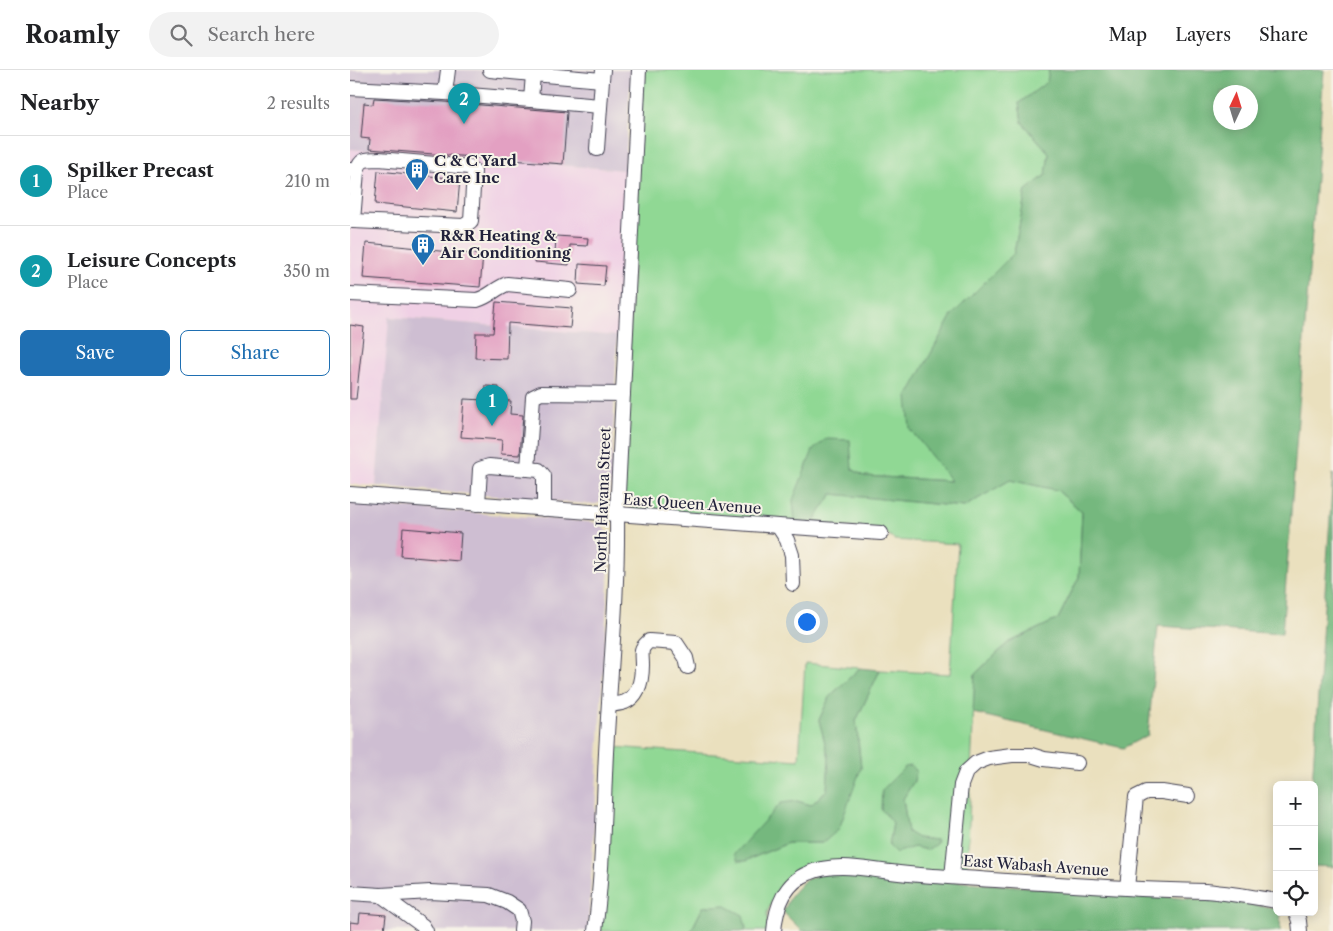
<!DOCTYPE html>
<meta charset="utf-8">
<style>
:root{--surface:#fff;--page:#f2f2f2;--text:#202124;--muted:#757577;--line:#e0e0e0;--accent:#1f6fb2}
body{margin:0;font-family:"Libre Caslon Text",serif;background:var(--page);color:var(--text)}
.controls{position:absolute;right:15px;bottom:15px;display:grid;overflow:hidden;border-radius:8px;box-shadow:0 2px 12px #0003}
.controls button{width:45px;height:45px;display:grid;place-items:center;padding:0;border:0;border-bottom:1px solid var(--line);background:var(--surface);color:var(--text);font:25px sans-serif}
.compass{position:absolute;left:863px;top:15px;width:45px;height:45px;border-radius:50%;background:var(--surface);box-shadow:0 2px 12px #0003;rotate:4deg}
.you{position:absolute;left:456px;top:551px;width:18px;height:18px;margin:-12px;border:4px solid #fff;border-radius:50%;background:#1a73e8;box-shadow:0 0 0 8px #1a73e833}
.badge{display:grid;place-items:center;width:32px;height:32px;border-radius:50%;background:var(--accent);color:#fff;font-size:16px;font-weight:700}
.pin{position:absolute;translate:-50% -41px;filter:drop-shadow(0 1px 2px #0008)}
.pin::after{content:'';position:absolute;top:26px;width:18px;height:15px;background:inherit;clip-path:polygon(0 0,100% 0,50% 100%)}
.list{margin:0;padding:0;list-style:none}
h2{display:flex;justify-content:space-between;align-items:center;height:65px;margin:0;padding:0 20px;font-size:21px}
h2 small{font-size:16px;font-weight:400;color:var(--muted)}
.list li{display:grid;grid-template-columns:32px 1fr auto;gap:15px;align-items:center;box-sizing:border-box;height:90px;padding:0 20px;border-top:1px solid var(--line)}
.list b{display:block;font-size:19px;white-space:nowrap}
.list p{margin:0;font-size:16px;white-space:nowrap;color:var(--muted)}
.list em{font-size:16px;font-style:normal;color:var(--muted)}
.actions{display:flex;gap:10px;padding:15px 20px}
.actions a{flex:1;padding:11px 0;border:1px solid var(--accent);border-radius:8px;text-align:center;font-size:18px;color:var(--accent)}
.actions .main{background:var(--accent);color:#fff}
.icon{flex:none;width:28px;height:28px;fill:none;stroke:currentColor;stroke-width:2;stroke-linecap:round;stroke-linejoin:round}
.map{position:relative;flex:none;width:983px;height:861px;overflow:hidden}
header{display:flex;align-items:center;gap:30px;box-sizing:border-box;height:70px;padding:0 25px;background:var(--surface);border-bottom:1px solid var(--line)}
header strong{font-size:24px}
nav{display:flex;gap:28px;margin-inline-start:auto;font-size:18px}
.search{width:350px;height:45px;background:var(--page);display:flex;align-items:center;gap:12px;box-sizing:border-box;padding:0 18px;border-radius:28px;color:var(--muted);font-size:19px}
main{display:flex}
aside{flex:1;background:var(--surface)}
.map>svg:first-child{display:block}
.built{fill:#f0d0e5}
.industrial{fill:#cebed2}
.green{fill:#90d894;stroke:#597d68;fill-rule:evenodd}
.forest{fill:#74b87e;stroke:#4b6d5c;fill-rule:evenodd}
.building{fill:#e3a0c2}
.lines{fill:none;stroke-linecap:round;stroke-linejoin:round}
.minor-casing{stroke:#403e4f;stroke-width:16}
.minor{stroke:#fff;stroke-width:14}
.labels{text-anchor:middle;stroke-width:4;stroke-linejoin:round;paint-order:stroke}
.poi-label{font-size:15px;font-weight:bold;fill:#22223b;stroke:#f7f3e8;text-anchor:start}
.street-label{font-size:15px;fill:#22223b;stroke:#f7f3e8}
</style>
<header>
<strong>Roamly</strong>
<div class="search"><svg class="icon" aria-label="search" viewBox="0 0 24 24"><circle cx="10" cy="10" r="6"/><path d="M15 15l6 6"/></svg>Search here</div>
<nav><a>Map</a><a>Layers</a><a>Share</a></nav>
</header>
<main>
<aside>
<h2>Nearby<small>2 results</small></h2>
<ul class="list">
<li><span class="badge" style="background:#0f9aa8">1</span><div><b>Spilker Precast</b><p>Place</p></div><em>210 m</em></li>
<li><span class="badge" style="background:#0f9aa8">2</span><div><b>Leisure Concepts</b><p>Place</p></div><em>350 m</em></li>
</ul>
<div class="actions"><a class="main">Save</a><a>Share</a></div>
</aside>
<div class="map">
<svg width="983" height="861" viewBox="0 0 983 861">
<rect width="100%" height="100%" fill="#f7f3e8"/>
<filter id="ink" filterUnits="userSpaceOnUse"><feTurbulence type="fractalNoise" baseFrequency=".02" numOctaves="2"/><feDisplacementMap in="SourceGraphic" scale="10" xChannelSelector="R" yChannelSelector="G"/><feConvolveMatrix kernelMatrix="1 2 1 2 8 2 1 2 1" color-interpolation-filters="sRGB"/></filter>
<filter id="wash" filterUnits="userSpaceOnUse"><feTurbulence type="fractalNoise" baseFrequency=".0096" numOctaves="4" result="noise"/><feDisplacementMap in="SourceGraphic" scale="20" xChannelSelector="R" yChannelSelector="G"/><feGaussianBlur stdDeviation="1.12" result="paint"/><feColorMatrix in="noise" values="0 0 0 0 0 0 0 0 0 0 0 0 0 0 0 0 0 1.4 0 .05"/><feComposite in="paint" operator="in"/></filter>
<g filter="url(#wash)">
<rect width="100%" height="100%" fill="#eae0be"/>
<polygon class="built" points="0,79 275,100 267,266 40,247 26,416 0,414"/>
<g class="industrial">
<polygon points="0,0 281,0 275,100 0,79"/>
<polygon points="39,247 267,266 261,415 259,424 254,431 246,434 238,434 26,416"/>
<polygon points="0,433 242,452 251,455 256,461 260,478 238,861 0,861"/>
</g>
<g class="green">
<polygon points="292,0 699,0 698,12 669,33 672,52 699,83 696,105 676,121 664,183 602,245 560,359 602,411 514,406 502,399 445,453 282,438 277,434 272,423"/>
<path d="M660,410L707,420L732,442L729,507L708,549L658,573L625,604L617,802L443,805L425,825L417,843L418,861H394L396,857L353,837L341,861H249L263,677L449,690L455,593L510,598L480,626L469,650L479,688L477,720L461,735L447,731L395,791L438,773H473L511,698L506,651L530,600L600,604L608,474L545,470L533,460L461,455L482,424L614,437ZM561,696L564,711L553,728L558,763L567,768L586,770L577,780L564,777L539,776L543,753Z"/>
</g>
<g class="forest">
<path d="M699,0H974L932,564L808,556L798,665L773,678L623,643L625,604L658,573L708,549L729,507L732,442L707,420L660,410L614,437L482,424L461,455L445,453L443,430L463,380L476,369L500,370L502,399L514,406L601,411L560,359L557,327L602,245L664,183L676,120L696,105L699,83L672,52L669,33L697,12ZM871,22H901V52H871Z"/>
<polygon points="983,404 983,797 964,796 964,715 962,715"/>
<polygon points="510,598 530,600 506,651 511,698 489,759 473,773 438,773 395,791 388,791 384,784 431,733 447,731 461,735 477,720 479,688 469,650 480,626"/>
<polygon points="561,696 566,700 564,711 553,729 558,762 568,768 587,770 586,774 577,780 564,777 546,783 539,776 543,753 531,739 532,720 555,697"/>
<polygon points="476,802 884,832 927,839 927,842 931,842 930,861 452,861 433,842 442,824 455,810"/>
<polygon points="374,835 393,845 396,857 394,861 341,861 353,837"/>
</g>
<g id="blocks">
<g class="building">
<polygon points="24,28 94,32 217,42 213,94 19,79 20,69 11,68 14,33 23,34"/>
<polygon points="28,101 110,109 107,142 25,134"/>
<polygon points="206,166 238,168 237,176 220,175 219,195 185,192 186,182 205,184"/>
<polygon points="16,173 69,178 68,179 133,185 130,217 13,208"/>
<polygon points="229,194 256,196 254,216 228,214"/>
<polygon points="146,232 222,238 220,258 158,253 157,289 125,288 126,263 143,263"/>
<polygon points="0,255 14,257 6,329 0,329"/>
<polygon points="136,316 149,317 148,330 161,331 160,344 173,345 170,385 151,384 152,370 111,367 114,329 135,330"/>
<polygon points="53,458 111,463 109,491 51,486"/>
<polygon points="10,843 36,845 34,861 0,861 0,852 9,853"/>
</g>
</g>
</g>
<g filter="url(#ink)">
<use href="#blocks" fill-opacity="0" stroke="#403e4f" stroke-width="1"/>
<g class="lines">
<g class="minor-casing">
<g id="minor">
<polyline points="98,0 95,23 181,30 183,4 252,10 253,0"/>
<polyline points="140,0 183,4"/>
<polyline points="0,18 95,23"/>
<polyline points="181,30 250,36"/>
<polyline points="247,79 252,10"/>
<polyline points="0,100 7,101 3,151 0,151"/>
<path d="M3,151L114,156L121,151L124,101L119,97L29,89C17,90 11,87 7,101"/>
<path d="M0,224L127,230C141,226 144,219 157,214L220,220"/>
<polyline points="178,399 183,327 191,323 273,324"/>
<polyline points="0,424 428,456 531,463"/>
<polyline points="128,434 130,399 139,396 189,400 194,406 194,439"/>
<polyline points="428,456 437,470 442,485 443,514"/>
<path d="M259,635C264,634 270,634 275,632C289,626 292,609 292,595C292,590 291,584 292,580C293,576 297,573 299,571L326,573L336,588L338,597"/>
<polyline points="602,807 611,715 616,702 626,693 639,688 662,685 681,685 694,689 727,693"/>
<polyline points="777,818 786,727 796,722 812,722 838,726"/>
<polyline points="0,823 31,825 80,822 139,825 157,832 169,840 172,851 171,861"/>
<polyline points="31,825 73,856 76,861"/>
<polyline points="946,842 949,851 950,861"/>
<path d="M245,861C253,802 253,742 256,683C260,603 268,524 267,444L289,0"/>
<path d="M424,861C426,837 435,812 459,803C484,792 515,799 541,802C555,804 569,805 583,806C647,810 712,815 776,818C802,820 829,820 855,821C879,823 903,827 927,831"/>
</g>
</g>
<use href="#minor" class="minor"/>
</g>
</g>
<defs>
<g id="building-pin" transform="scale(1.25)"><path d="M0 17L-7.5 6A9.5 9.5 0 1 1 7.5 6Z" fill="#1f6fb2" stroke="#f7f3e8"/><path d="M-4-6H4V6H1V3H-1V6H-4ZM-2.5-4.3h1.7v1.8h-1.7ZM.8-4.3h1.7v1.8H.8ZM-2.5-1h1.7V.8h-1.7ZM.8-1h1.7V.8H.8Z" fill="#fff"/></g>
</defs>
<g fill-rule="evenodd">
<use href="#building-pin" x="67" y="100"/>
<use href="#building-pin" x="73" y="175"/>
</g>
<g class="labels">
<g class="poi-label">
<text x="84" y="96">C &amp; C Yard<tspan x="84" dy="17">Care Inc</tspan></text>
<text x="90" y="171">R&amp;R Heating &amp;<tspan x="90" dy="17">Air Conditioning</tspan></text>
</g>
<g class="street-label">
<text transform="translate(253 430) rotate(-88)" y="5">North Havana Street</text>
<text transform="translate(342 434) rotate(4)" y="5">East Queen Avenue</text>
<text transform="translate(686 796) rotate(4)" y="5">East Wabash Avenue</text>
</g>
</g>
</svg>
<div class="controls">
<button>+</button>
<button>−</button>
<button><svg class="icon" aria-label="locate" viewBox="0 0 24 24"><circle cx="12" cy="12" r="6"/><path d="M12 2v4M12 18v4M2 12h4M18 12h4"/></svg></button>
</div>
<svg class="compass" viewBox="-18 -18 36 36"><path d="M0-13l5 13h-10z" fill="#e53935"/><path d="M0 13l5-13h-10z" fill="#757577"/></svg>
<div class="you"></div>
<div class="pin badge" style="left:142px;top:356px;background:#0f9aa8">1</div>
<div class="pin badge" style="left:114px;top:54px;background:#0f9aa8">2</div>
</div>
</main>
